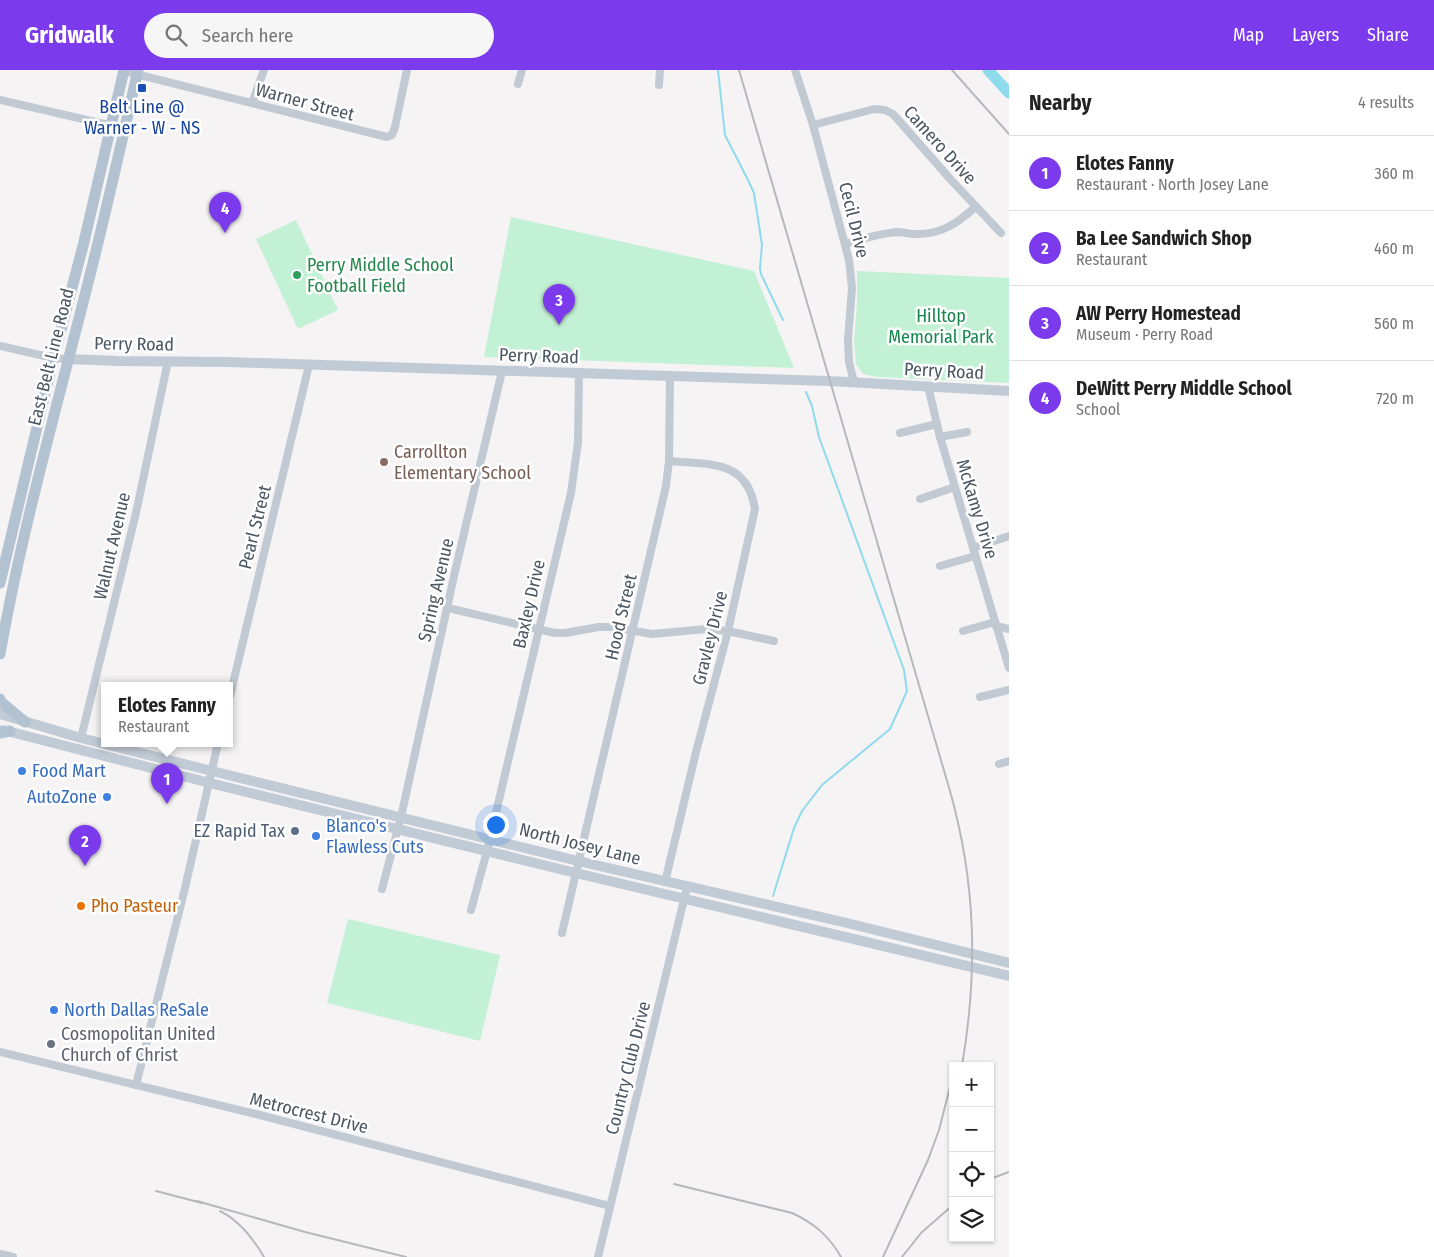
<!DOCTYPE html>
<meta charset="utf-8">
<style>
:root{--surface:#fff;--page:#f6f6f6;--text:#222;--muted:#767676;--line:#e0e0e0;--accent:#7c3aed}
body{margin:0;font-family:"Fira Sans Condensed",sans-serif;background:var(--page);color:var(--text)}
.controls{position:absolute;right:15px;bottom:15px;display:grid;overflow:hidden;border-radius:0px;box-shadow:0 1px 4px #0004}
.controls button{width:45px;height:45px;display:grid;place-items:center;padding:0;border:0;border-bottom:1px solid var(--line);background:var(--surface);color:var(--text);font:25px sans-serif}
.you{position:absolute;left:495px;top:754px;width:18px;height:18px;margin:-12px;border:4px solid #fff;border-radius:50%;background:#1a73e8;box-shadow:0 0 0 8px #1a73e833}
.badge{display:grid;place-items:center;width:32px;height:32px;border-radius:50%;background:var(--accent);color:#fff;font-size:16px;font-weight:700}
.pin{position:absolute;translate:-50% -41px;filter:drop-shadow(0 1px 2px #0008)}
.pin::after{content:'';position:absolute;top:26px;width:18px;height:15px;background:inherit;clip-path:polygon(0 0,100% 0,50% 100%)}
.popup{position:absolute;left:101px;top:612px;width:132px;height:65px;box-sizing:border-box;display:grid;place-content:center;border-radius:0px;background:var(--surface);filter:drop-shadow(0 1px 4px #0005);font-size:16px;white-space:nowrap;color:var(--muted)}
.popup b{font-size:19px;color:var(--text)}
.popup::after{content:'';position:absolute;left:50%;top:100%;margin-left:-10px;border:10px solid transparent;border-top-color:var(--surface)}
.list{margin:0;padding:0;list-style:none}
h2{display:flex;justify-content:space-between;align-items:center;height:65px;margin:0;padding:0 20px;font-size:21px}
h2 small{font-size:16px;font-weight:400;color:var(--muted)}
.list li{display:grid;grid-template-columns:32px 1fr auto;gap:15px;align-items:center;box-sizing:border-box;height:75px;padding:0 20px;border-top:1px solid var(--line)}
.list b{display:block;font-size:19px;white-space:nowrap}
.list p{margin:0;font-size:16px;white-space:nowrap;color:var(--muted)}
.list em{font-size:16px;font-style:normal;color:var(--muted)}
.icon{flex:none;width:28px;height:28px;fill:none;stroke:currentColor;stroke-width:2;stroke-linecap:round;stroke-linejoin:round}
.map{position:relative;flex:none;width:1009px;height:1187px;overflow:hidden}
header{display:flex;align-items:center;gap:30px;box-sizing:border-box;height:70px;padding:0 25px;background:var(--accent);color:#fff}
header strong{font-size:24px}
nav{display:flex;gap:28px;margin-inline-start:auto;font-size:18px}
.search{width:350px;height:45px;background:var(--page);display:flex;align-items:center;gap:12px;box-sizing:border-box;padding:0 18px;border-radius:28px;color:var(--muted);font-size:19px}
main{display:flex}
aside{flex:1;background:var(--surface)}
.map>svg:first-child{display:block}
.green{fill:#c3f1d5}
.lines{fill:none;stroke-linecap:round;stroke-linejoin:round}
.stream{stroke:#90daee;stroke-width:2}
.river{stroke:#90daee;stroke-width:11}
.street{stroke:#c1cad2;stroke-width:8}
.secondary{stroke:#c1cbd6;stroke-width:10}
.primary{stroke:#b3c2d1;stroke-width:11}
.rail{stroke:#b5b8bd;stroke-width:2}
.transit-dot{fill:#1a4fb4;stroke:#fff;stroke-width:2}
.leisure-dot{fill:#2e9e5b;stroke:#fff;stroke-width:2}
.education-dot{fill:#8d6e63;stroke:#fff;stroke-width:2}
.shop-dot{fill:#3f7fe0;stroke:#fff;stroke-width:2}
.service-dot{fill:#5c6f8a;stroke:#fff;stroke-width:2}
.food-dot{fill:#e8710a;stroke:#fff;stroke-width:2}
.worship-dot{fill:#6b7280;stroke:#fff;stroke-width:2}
.labels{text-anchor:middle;stroke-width:5;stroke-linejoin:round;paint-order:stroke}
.street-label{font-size:18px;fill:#4a5661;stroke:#fff}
.transit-label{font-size:18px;fill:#164399;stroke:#fff}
.leisure-label{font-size:18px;fill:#27864d;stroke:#fff;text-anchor:start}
.park-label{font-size:18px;fill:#17864f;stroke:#fff}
.education-label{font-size:18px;fill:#785e54;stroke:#fff;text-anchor:start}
.shop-label{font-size:18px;fill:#366cbe;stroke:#fff;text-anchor:start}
.service-label{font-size:18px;fill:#4e5e75;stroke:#fff;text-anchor:end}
.food-label{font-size:18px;fill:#c56008;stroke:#fff;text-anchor:start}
.worship-label{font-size:18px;fill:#5b616d;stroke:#fff;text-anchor:start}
</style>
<header>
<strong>Gridwalk</strong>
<div class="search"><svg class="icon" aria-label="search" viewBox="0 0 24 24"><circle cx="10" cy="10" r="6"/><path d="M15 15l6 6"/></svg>Search here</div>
<nav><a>Map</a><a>Layers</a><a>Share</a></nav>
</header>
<main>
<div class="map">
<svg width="1009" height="1187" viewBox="0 0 1009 1187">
<rect width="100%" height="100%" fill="#f5f3f3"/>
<g class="green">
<polygon points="511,147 754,201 794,298 484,287"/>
<polygon points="296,150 338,240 298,259 256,169"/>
<polygon points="857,201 1009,208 1009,313 877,307 863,304 856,294 854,271 857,233"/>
<polygon points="348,849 500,885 480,971 327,933"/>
</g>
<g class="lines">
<g class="stream">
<polyline points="718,0 725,65 747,108 754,123 762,175 760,198 761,204 783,250"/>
<polyline points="773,826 794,758 802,741 822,715 890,659 907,621 904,600 819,367 812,336 806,322"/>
</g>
<polyline class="river" points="988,0 1009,23"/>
<g class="street">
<polyline points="795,0 813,55 849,190 852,218 848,269 849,292 854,312"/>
<polyline points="124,1 387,67 392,65 395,57 407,0"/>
<polyline points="518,14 522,0"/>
<polyline points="659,15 660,0"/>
<polyline points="0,30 126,59"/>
<polyline points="252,33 264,0"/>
<polyline points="813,55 874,39 885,40 893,44 952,111 1001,163"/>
<path d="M845,174C863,169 880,163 898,162C904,162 908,164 914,164C940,165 957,154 975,137"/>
<polyline points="0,276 53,288 68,289"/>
<polyline points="928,316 940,367 1009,598"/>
<polyline points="900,363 937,354"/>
<polyline points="940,367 967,362"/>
<polyline points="920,429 955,417"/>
<polyline points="973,478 1009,466"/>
<polyline points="940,496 975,486"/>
<polyline points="448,538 555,563 565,563 599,557 613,557 652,564 706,559 728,561 774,571"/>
<polyline points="996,556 1009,559"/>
<polyline points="963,561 995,552"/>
<polyline points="230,626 309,295"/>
<polyline points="980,627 1009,620"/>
<polyline points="81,668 136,443 168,291"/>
<polyline points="999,694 1009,691"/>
<path d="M665,812L696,682L728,561L755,439C747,389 710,395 669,391"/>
<polyline points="382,819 401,747 454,506 502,301"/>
<polyline points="471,840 487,781 571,423 578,372 579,303"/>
<polyline points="562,863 666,416 669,391 670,306"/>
<polyline points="0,982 256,1044 610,1136"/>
<polyline points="136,1015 185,818 218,673"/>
<polyline points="0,1184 13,1187"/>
<polyline points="598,1187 687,817"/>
</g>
<g class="secondary">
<polyline points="68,289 118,291 227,292 829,311 1009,321"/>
<polyline points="0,644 81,668 212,701 578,791 847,853 1009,893"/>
<polyline points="3,660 210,713 576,803 1009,906"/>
</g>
<g class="primary">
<polyline points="0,513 52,294 84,172 124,0"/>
<path d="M0,584C22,459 57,336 88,213C106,142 122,71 138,0"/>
<polyline points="0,629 1,632 25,652"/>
<polyline points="0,663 10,661"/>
</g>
<g class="rail">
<path d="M739,0L950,721C976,813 978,901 962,996"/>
<polyline points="952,0 1009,64"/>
<polyline points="990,1109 1009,1102"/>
<path d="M674,1114L792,1143C814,1153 829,1166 841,1187"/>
<polyline points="156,1121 202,1133"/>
<polyline points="197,1131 305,1162 406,1187"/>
<path d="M220,1141C240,1151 253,1168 264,1187"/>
<polyline points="883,1187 928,1090 939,1060 953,1005"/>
<polyline points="902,1187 921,1163 953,1135"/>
</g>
</g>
<rect class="transit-dot" x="137" y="13" width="10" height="10" rx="2.5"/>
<circle class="leisure-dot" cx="297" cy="205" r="5"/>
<circle class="education-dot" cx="384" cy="392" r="5"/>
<g class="shop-dot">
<circle cx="22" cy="701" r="5"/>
<circle cx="107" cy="727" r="5"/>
<circle cx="316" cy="766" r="5"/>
<circle cx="54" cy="940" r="5"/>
</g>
<circle class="service-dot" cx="295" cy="761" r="5"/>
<circle class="food-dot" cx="81" cy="836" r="5"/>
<circle class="worship-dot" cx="51" cy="974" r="5"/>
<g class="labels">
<g class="street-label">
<text transform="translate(305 32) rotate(15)" y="6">Warner Street</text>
<text transform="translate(940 75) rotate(48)" y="6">Camero Drive</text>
<text transform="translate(854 150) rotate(76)" y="6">Cecil Drive</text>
<text transform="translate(134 274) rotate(1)" y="6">Perry Road</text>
<text transform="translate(539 286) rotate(2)" y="6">Perry Road</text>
<text transform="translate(51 287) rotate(-76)" y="6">East Belt Line Road</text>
<text transform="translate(944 301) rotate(3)" y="6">Perry Road</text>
<text transform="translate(977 439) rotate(73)" y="6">McKamy Drive</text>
<text transform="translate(255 457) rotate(-76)" y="6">Pearl Street</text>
<text transform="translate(112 476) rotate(-77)" y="6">Walnut Avenue</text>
<text transform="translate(436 520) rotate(-77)" y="6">Spring Avenue</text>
<text transform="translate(529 534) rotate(-77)" y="6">Baxley Drive</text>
<text transform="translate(621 547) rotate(-77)" y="6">Hood Street</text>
<text transform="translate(710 568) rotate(-76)" y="6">Gravley Drive</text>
<text transform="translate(580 774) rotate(14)" y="6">North Josey Lane</text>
<text transform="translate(628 998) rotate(-76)" y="6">Country Club Drive</text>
<text transform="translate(309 1043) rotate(14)" y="6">Metrocrest Drive</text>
</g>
<g class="transit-label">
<text x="142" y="43">Belt Line @<tspan x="142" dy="21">Warner - W - NS</tspan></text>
</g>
<g class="leisure-label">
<text x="307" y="201">Perry Middle School<tspan x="307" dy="21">Football Field</tspan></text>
</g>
<g class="park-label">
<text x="941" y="252">Hilltop<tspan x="941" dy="21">Memorial Park</tspan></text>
</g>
<g class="education-label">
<text x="394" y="388">Carrollton<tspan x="394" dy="21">Elementary School</tspan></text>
</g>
<g class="shop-label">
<text x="32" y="707">Food Mart</text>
<text x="97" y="733" text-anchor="end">AutoZone</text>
<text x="326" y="762">Blanco's<tspan x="326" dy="21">Flawless Cuts</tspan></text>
<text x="64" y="946">North Dallas ReSale</text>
</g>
<g class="service-label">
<text x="285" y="767">EZ Rapid Tax</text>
</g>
<g class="food-label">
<text x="91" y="842">Pho Pasteur</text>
</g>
<g class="worship-label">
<text x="61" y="970">Cosmopolitan United<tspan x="61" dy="21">Church of Christ</tspan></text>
</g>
</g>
</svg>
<div class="controls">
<button>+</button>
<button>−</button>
<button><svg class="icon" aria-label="locate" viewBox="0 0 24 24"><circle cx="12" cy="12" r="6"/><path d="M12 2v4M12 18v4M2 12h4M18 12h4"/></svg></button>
<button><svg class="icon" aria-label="layers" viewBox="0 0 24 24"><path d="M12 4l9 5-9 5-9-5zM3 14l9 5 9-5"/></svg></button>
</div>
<div class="you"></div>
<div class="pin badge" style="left:167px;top:734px">1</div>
<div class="popup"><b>Elotes Fanny</b>Restaurant</div>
<div class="pin badge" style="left:85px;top:796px">2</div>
<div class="pin badge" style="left:559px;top:255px">3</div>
<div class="pin badge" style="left:225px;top:163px">4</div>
</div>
<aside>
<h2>Nearby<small>4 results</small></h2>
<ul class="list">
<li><span class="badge">1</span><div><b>Elotes Fanny</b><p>Restaurant · North Josey Lane</p></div><em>360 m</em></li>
<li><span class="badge">2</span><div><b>Ba Lee Sandwich Shop</b><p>Restaurant</p></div><em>460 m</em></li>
<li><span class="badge">3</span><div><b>AW Perry Homestead</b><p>Museum · Perry Road</p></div><em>560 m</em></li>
<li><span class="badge">4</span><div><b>DeWitt Perry Middle School</b><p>School</p></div><em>720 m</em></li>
</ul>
</aside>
</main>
